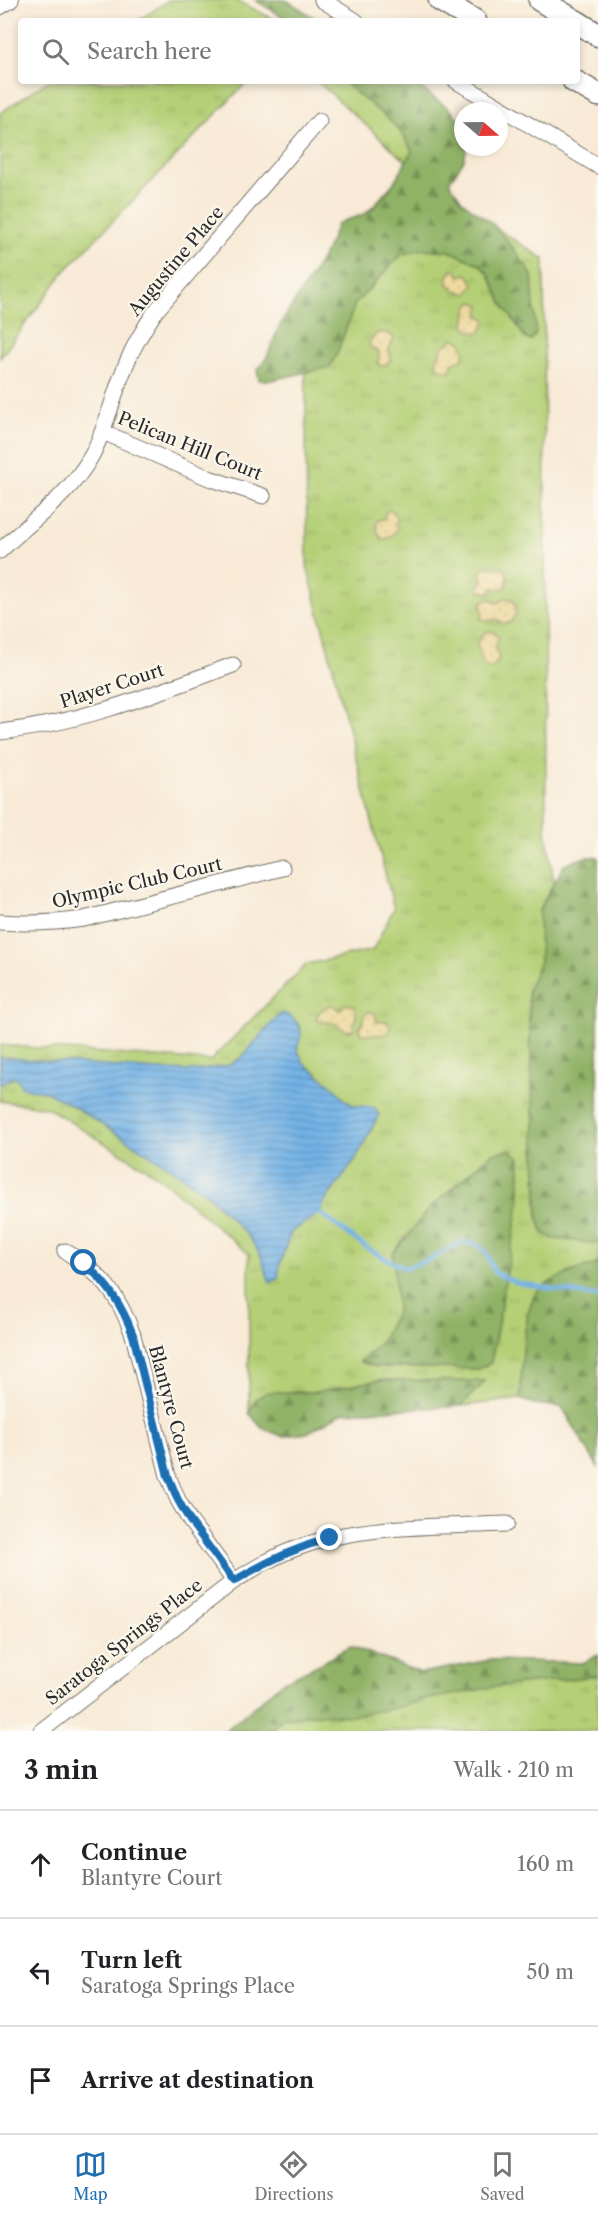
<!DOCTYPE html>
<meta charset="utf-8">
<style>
:root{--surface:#fff;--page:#f6f6f6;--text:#202124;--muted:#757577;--line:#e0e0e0;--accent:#1f6fb2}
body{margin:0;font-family:"Libre Caslon Text",serif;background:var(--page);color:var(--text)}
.compass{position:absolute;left:454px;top:102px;width:54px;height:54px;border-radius:50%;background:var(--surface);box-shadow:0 3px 9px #0003;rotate:110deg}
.stop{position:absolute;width:18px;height:18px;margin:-14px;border:4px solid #1f6fb2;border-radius:50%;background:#fff}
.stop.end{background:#1f6fb2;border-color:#fff;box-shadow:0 2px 6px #0008}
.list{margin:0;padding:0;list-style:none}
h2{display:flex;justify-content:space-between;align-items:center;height:78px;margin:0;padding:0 24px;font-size:26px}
h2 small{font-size:20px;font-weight:400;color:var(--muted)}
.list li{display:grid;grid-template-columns:39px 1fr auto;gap:18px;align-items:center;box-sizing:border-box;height:108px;padding:0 24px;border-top:2px solid var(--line)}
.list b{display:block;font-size:22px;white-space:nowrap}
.list p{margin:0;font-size:20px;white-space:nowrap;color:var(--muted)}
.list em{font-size:20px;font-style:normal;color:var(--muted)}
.icon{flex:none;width:33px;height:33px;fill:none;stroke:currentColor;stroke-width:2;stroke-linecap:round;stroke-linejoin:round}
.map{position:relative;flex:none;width:598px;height:1731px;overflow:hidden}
.search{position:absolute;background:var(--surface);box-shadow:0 3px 9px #0003;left:18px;right:18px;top:18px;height:66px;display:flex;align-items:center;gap:15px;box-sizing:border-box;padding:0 21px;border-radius:6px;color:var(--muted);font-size:22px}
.sheet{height:402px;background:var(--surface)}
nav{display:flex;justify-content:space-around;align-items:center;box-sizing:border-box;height:84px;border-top:2px solid var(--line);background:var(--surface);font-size:16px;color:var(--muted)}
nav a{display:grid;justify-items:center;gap:3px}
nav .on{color:var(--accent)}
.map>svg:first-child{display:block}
.grass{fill:url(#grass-tufts);stroke:#707d50;stroke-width:1.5;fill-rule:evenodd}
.forest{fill:url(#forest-firs);stroke:#5d6e48;stroke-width:1.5}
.sand{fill:url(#sand-dots);stroke:#8c8264;stroke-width:1.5}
.water{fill:url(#water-rules);stroke:#4f6e88;stroke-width:1.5}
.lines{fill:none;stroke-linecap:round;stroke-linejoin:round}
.stream{stroke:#73b2e6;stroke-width:4.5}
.minor-casing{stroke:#736e67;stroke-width:17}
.primary-casing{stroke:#736e67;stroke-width:25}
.minor{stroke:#fff;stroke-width:15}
.primary{stroke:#fff;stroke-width:22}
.route{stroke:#1f6fb2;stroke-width:8}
.labels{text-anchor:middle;stroke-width:4.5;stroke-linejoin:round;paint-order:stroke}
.street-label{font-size:18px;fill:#2b2b2b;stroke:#fbf7ec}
</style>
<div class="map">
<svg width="598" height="1731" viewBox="0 0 598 1731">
<defs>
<pattern id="grass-tufts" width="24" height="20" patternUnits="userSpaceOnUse" patternTransform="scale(1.5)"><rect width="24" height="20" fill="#b4cf75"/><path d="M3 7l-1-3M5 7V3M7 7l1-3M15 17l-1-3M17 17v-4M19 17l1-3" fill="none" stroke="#9bb265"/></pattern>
<pattern id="forest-firs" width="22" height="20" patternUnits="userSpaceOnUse" patternTransform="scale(1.5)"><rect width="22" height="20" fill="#8fb266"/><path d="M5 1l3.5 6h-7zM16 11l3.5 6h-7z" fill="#759154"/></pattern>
<pattern id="sand-dots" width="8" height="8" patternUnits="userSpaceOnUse" patternTransform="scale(1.5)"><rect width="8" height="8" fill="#eeda9e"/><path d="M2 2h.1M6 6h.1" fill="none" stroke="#cb8" stroke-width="1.8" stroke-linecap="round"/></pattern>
<pattern id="water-rules" width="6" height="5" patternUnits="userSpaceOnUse" patternTransform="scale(1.5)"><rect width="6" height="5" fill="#73b2e6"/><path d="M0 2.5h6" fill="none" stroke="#5f91bb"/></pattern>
</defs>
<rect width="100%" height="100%" fill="#fbf7ec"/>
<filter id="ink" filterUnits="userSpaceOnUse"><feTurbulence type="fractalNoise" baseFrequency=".0167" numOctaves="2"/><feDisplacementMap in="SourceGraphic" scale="12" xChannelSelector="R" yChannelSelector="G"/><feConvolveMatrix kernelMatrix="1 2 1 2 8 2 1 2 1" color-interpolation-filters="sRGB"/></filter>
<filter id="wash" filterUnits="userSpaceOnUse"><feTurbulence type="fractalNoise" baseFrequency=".008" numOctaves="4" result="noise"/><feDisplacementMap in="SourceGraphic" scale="24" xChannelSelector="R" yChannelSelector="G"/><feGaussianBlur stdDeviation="1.35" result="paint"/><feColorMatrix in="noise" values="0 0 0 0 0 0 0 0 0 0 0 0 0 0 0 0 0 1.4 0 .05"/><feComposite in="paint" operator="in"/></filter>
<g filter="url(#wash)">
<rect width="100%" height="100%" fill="#f8ead6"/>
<g class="grass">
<polygon points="169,0 236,0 277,21 138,21"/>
<polygon points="48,81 248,81 64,272 0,358 0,113"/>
<path d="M317,81H389L454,201L544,259L546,830L554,882L539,911L540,962L528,990L538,1219L543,1233L598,1242V1264L567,1273L598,1467L562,1407L535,1404L520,1399L461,1406L344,1412L307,1433L282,1436L262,1428L249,1413V1254L155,1174L48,1108L0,1101V1045L210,1061L307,964L373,950L394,908L307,566L305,290L332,251L410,165ZM493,1153L393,1253L431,1207Z"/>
<polygon points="350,1646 421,1673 491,1660 583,1663 598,1655 598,1731 225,1731 283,1682 324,1662"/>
</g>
<g class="forest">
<polygon points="255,0 286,0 320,21 289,21"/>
<path d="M343,81H411L450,109L463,124V147H467L464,160L449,182L462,201L494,225L515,251L532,275L536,334L531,340L526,339L502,303L488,273L479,264L449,251L422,249L401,255L355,304L337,354L330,367L272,380H259L257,370C271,357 271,341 280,325C299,291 325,262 337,224C346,219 356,218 364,214C387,202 399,172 412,151C397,117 367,106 343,81Z"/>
<polygon points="585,857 598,857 598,1242 592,1243 554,1239 543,1233 538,1219 528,990 540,962 539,911 564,865"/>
<polygon points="510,1150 520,1158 520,1199 491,1363 477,1369 377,1367 360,1362 381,1342 397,1310 393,1253 431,1207 493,1153"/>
<path d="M598,1264V1467L562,1407L535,1404L520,1399C522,1372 522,1315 536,1293C545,1280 583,1268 598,1264Z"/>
<polygon points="379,1380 485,1381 461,1406 344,1412 307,1433 282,1436 262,1428 249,1413 256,1399 267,1392 316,1392"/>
<polygon points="350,1646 421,1673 491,1660 583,1663 598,1655 598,1676 494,1687 423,1700 391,1709 349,1716 313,1714 283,1718 270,1731 225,1731 283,1682 324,1662"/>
</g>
<g class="sand">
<polygon points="452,270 456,270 460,276 466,274 470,277 474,285 467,294 458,291 448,284 448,276"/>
<polygon points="473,302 481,305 479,316 486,319 484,327 479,333 470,331 465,325 468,307"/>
<path d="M379,332L389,334L394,338L389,349L391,359C388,364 383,368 378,364L379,352L371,348L369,344L372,338Z"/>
<polygon points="453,338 461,342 465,353 462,359 452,363 451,370 445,371 437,366 436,361 443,346 450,343"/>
<polygon points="391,510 395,514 397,530 390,537 383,540 378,534 376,523 378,520 384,519 386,511"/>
<polygon points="487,566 493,569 500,567 504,568 508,577 506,587 501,589 494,587 489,593 479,591 479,586 483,581 481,573 484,567"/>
<path d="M506,598L513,600C518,608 516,615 511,622L502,624L497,619L487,621L481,619L483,612L481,604L483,601L491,599L498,603Z"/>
<polygon points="490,631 497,634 499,637 495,649 499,657 496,665 489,668 484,665 477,644 484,633"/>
<polygon points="331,1004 339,1010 346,1004 355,1006 356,1015 353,1030 346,1031 334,1023 316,1021 318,1013"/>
<polygon points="368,1012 375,1013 377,1022 387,1021 390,1027 388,1033 382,1035 361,1034 359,1028 363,1023 364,1015"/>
</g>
<path class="water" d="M284,1013C291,1016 301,1024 301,1033C301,1038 298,1044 297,1049L304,1063L335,1088L344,1099L353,1105L375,1108L379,1115L355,1160L325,1201L320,1213L291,1232L280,1263L278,1279L270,1283L261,1256L249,1237L208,1195L168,1166L68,1103L46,1092L22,1087L18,1080L14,1077L2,1084L0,1083V1057L156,1070L196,1071L212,1068L229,1065L241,1058L278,1016Z"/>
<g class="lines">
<path class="stream" d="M320,1213C350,1236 370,1253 405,1268L429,1260L460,1243H474L486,1252L495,1273L518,1283L598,1297"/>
</g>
</g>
<g filter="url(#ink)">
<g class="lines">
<g class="minor-casing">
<g id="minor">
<polyline points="322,0 356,21"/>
<polyline points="0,7 11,0"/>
<polyline points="456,81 598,166"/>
<polyline points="103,432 209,478 263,496"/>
<path d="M0,551C33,518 68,498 92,455C108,424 114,391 128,360C135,343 145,327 155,312L319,121"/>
<path d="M0,732C82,723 156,693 233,665"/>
<path d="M0,922C29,924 55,923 84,919L282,868"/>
<path d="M65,1251C101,1273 119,1295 133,1335L168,1476L178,1500L190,1521L234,1581"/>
<path d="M41,1731L234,1581C255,1568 276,1555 300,1547C362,1524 441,1527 507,1524"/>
</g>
</g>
<g class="primary-casing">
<g id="primary">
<polyline points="440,0 475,21"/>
<polyline points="540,0 575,21"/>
<polyline points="577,22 598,35"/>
<polyline points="574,81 598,95"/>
</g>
</g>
<use href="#minor" class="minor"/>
<use href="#primary" class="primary"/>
</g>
</g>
<g class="lines" filter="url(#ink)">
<path class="route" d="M84,1263C108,1284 122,1305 133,1335L168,1476L178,1500L190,1521L234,1581C265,1562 295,1548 330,1538"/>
</g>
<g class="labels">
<g class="street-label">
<text transform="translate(176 261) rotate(-50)" y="6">Augustine Place</text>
<text transform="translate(190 446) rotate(22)" y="6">Pelican Hill Court</text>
<text transform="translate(112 686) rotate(-18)" y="6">Player Court</text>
<text transform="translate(137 883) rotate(-13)" y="6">Olympic Club Court</text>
<text transform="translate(171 1407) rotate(75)" y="6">Blantyre Court</text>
<text transform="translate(124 1642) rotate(-38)" y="6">Saratoga Springs Place</text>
</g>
</g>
</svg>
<svg class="compass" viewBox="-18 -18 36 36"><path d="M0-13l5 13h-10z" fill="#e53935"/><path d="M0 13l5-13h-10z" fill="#757577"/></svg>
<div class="stop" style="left:84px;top:1263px"></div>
<div class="stop end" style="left:330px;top:1538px"></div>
<div class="search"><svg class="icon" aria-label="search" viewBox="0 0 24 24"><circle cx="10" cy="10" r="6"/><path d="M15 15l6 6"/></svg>Search here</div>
</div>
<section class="sheet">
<h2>3 min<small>Walk · 210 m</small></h2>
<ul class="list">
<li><svg class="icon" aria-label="ahead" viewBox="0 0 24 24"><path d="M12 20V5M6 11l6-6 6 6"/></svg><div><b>Continue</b><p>Blantyre Court</p></div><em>160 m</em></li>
<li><svg class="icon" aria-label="left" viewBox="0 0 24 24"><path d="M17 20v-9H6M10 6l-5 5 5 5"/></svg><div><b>Turn left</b><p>Saratoga Springs Place</p></div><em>50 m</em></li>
<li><svg class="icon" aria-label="arrive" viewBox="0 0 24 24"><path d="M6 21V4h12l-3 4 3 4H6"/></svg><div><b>Arrive at destination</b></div></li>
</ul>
</section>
<nav>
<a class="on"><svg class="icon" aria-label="map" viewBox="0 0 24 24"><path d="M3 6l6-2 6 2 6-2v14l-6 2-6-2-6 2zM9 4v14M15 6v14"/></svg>Map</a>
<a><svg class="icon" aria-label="directions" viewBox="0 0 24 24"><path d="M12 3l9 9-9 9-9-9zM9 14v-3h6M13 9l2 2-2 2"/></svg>Directions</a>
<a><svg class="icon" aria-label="saved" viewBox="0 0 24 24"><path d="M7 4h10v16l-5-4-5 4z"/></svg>Saved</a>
</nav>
